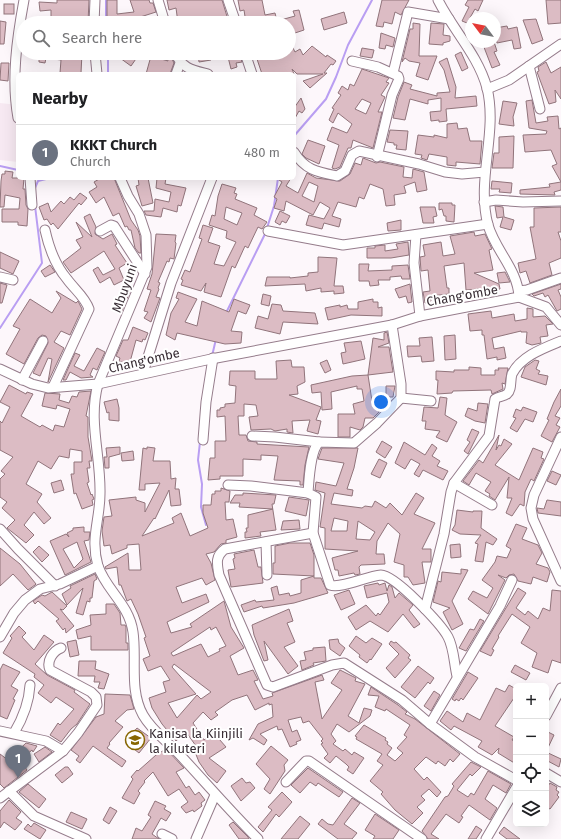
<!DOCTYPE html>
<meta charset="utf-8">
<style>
:root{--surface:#fff;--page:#f2f2f2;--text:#202124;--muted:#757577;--line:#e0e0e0;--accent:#0f766e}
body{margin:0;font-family:"Fira Sans",sans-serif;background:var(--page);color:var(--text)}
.controls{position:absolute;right:12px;bottom:12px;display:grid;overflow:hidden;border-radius:6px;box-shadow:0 4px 16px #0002}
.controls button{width:36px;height:36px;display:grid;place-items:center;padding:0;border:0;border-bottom:1px solid var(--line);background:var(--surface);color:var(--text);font:20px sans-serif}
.compass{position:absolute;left:465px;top:12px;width:36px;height:36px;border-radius:50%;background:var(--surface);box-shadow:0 4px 16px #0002;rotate:302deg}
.you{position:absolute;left:381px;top:402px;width:14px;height:14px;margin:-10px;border:3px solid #fff;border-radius:50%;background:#1a73e8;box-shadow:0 0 0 6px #1a73e833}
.badge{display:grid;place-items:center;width:26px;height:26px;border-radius:50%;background:var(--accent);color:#fff;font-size:13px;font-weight:700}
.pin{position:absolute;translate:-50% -33px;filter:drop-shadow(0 1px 2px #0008)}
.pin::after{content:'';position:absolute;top:21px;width:14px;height:12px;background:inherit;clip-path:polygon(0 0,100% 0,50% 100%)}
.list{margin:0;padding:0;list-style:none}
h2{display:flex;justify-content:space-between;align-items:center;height:52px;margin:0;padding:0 16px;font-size:17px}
h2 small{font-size:13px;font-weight:400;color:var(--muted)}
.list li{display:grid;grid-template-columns:26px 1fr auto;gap:12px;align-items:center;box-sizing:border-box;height:56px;padding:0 16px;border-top:1px solid var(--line)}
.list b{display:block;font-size:15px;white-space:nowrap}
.list p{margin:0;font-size:13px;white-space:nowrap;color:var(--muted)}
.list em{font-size:13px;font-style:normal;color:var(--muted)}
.icon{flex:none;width:22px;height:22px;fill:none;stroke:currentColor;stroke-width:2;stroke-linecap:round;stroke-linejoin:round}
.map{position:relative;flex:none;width:561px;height:839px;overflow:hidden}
.search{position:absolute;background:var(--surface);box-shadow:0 4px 16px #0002;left:16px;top:16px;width:280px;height:44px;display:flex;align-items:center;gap:10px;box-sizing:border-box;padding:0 14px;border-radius:22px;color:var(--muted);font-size:15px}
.panel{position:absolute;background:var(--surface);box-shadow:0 4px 16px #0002;left:16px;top:72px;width:280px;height:108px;border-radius:6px}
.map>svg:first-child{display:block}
.built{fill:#f7e9f2}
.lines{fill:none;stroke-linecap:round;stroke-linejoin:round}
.stream{stroke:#b99ef2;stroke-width:2}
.building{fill:#dcbcc4;stroke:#91747b;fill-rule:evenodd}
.street-casing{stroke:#957c8b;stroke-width:11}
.street{stroke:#fff;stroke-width:9}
.labels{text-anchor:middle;stroke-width:4;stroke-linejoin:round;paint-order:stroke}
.street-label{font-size:13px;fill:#382d34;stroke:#fff}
.poi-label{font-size:13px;fill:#382d34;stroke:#fff;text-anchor:start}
</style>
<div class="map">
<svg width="561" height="839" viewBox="0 0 561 839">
<rect width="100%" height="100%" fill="#fdf7fb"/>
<polygon class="built" points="0,103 18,105 18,162 0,160"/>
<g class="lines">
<g class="stream">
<polyline points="106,0 106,23"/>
<polyline points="108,74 108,53"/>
<polyline points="294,136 326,99 336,77 348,45 372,0"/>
<polyline points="0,166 18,170"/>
<polyline points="35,188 38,181 50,178"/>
<polyline points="267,228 274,206 278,178"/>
<polyline points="226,313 266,232"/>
<polyline points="0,328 42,263 35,206"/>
<polyline points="212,356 216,339"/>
<polyline points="200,442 198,460 202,484 201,507 206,525"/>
</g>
</g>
<g class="building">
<polygon points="57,0 89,0 88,23 62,23 62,19 51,20 51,10 40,11 39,2 57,3"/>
<polygon points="107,0 117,0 117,14 134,12 130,0 149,0 150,3 153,3 156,12 134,19 135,23 107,23"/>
<polygon points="167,0 222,0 229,23 178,23 176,8 169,10"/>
<polygon points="238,0 262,0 265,15 275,13 277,21 295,16 293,11 299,10 304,30 289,35 289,23 246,23 244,10 240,11"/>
<polygon points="382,0 409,0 401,15 395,12 392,24 384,22 383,27 376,26"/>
<polygon points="468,0 483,0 478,11 475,9 467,23 462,21 469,7 465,5"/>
<polygon points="546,0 561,0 561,23 548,24"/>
<rect x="4" y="4" width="10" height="10"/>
<polygon points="344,12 347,23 324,30 321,19"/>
<polygon points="536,19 543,40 532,44 523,20"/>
<polygon points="0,21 6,22 4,44 0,44"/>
<polygon points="413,23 420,24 419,56 437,56 428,80 416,76 420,63 409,61 405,58 402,62 410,29 413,29"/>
<polygon points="431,23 444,24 443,35 450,36 450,41 443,43 443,45 429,44"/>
<polygon points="507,26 508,29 517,27 521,48 514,49 512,40 497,43 495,28"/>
<polygon points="381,33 395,38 393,47 386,45 385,49 379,48"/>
<polygon points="289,40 295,52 300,49 303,55 312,46 326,57 327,55 336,61 333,65 331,64 324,73 327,73 310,88 303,81 323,74 297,74 292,69 294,74 262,74 255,53 289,53"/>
<polygon points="482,42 494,42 497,51 494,52 500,65 492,68"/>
<polygon points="362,48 374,50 372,58 360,56"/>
<polygon points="461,52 468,68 462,71 455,55"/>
<polygon points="35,53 52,53 74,57 74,53 82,53 81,73 60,73 61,60 46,58 45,63 39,62 39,57 35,56"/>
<polygon points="124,53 140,53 131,66 120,58"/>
<polygon points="166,53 169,53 174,63 170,74 146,74 151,56 168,61"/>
<polygon points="198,53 210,53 211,60 199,62"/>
<polygon points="227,53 239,53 242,62 236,63 237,67 231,69"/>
<polygon points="447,58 456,87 455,98 476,96 477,106 446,109 447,121 439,122 439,120 431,121 430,112 441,111 441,98 428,100 428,104 410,99 405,120 393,118 398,97 404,82 412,85 410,89 437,96 437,93 450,92 444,70 439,62"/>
<polygon points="546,62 551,73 561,67 561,99 555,90 556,102 549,104 537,72 539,71 538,67"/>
<polygon points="1,63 9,63 8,81 0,80"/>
<path d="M362,69L389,78L386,82L389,83L381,95L385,97L378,112H382L373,148L353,140L351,148H348L340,167L335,169L332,168L339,145L327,140L332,127L347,133L352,124L338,113L333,123L329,120L334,109L332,108L341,95L338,93L342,86L348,90L350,84L354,86ZM362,99L371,103L366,114L355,109Z"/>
<polygon points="301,98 305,109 302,113 299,111 294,120 294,108"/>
<polygon points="532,100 536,123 548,121 547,117 558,116 559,129 561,128 561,190 554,192 555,195 520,194 520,190 550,187 549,184 561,182 552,166 557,164 551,150 525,152 523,135 546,134 547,131 529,128 526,101"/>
<polygon points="503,101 517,103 513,117 514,126 499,124"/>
<polygon points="457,123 458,129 467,128 470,141 482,141 480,164 456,162 456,166 447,165 447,157 429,154 427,160 421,158 422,155 415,154 418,135 434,137 434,135 447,138 447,124"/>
<polygon points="390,130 408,131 406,150 396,149 397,145 394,145 394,143 387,142"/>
<polygon points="514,136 513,168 492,168 494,153 499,153 499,137"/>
<polygon points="308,140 325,146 319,164 306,158 302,154"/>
<path d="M363,158L376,163L380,162L404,167L403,177L412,178L413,169L424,172L427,190L417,192L415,182L404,186L406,193L394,195L395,205L386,206L383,189L370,184L364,199L359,197L356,207L338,202L332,216L341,219L339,227L324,223L322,229L306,225L309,215L324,219L330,208L320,202L313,215L286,201L284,211L274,208L277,199L274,197L282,182L276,178H291L286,186L298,193L307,173L316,178L340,181L350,174L355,163L361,165ZM309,182L318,186L314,202L302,196Z"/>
<polygon points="5,171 13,172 12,178 24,178 23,189 25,189 26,205 28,209 27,226 18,225 18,222 2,222 2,209 19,209 20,198 5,195 4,207 0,207 1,181 2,174 5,174"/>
<polygon points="101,178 114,178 131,220 138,230 140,236 141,253 139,253 135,248 131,230 129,230 127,226 125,227 119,213 113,216 104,197 96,203 89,192 97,187 94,182"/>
<polygon points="138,178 148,178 153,203 142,206 136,186 139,185"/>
<polygon points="157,178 166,178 165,184 186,188 181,206 178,205 177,212 163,208 161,217 146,215 144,211 154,211 155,199 169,202 171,192 156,188"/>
<polygon points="492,181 512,183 511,193 499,192 500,189 491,189"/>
<path d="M222,184L236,188L234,193L237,194L235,199L257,208L254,215L267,222L262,229L258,227L248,248L245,246L235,268L232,266L221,297L204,292L206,283L201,291L181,285L183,280L181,279L185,270L190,272L202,239L199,238L203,225L213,228L208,242L220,246L214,264L224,266L236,242L226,238L227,231L209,225L212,215L215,216L218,196ZM226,207L242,213L237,225L224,219Z"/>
<polygon points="80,193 87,198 81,205 79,203 58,229 53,223 51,225 47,219 44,220 39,207 48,203 51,212 61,201 64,204 70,197 74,200"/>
<polygon points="439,203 452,203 452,205 455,205 454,222 446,221 446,216 444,216 442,209 439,210"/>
<polygon points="495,206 503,207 504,217 514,220 511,230 500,227 503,217 497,218"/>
<polygon points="420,207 435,207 437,216 433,217 434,223 423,223"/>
<polygon points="561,207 561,232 558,232 561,241 561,258 549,263 552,275 530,283 526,271 520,273 518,263 536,259 530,227 534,227 534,208"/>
<polygon points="280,211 290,216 286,223 282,221 280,225 275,222"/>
<polygon points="90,214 96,227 95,234 103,239 112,234 117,244 115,245 127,263 119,268 124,280 114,285 110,277 100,283 93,270 98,267 103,275 115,269 104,251 71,273 63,262 81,248 76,240 83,237 76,222 92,237 84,217"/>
<polygon points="401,220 401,230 388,231 387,223"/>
<polygon points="474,232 475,236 485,234 492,249 489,250 493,270 474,273 499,284 500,289 488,291 488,293 480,289 466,290 464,263 444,266 447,288 449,288 449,294 430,296 431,301 425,303 423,292 430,291 428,270 421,271 420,257 425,256 423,245 441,242 443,256 455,254 450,236"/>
<polygon points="156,234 176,235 175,242 176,243 174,259 170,258 169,262 167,261 158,282 160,283 158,288 159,289 156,297 160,298 151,322 144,318 148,312 144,311 151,290 147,289 152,274"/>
<polygon points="408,242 409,255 391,258 367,258 367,248 375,248 375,246 385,245 385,251 398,249 396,244"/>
<polygon points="0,252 19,261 13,274 0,268"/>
<polygon points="318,257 337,258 334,286 343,286 344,293 334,294 334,291 321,292 321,288 306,291 305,284 265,286 267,277 290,277 290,278 308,276 308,273 318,272"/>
<polygon points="359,264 369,264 368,271 392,270 392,266 408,265 410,279 402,279 401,276 390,277 390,280 378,280 379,285 370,286 369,281 359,281"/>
<polygon points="50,265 55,272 45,277 41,271"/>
<polygon points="505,272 510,282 499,283 497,273"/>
<polygon points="0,283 7,285 2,303 0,303"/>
<polygon points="410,284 412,302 408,303 406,296 399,298 395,289"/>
<polygon points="561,284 561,289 558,290 561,297 561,309 557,311 548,295 545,297 543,293 534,296 532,294"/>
<polygon points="124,288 130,291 121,313 113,308"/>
<polygon points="56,291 76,303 78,301 82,309 70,335 61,331 54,342 64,348 48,382 52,359 48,358 40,376 33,373 48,343 46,336 42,335 38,338 24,364 6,354 20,329 13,326 30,299 52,313 61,298"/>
<polygon points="178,292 197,299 185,322 197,326 202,301 229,312 234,299 250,305 246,314 238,311 231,331 242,332 241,343 225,344 177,333 175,340 166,335 171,313 179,299 176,298"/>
<polygon points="263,294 271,296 269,306 261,304"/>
<polygon points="373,299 373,302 378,302 378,308 382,307 382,316 351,315 328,320 325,308 340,305 340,307 347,305 348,309 358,309 358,302"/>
<polygon points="272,304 281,305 283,311 315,313 318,324 283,322 280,334 255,328 258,316 268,319"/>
<polygon points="527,308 533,309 533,317 545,316 553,324 546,325 548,336 540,337 541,343 532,345 526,343 527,332 521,332 521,331 492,338 494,349 504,347 506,358 497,360 497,357 487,359 484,335 482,335 482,330 470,331 468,314 491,311 492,318 514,314 515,321 527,319"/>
<polygon points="133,327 148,333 145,340 143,339 142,342 136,340 130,362 128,361 127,364 119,361 120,358 116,356 123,340 128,340"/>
<polygon points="387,332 389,343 378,347 389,347 393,372 368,375 373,338 384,340 384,333"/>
<polygon points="455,335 456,359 445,360 444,336"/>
<polygon points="432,337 434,361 422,362 421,356 408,357 407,346 420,346 419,338"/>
<polygon points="361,341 365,359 343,364 341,353 346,352 344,343"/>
<polygon points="97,348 105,352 97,370 93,368 90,375 93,377 81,378 70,372 66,380 63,380 75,353 80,355 74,366 84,371"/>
<polygon points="291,360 292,367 304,367 305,382 297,386 298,394 289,395 321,407 316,420 321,421 318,434 307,431 310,420 292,421 293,433 287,432 287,429 275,431 271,429 251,430 249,417 258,416 256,405 244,404 244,416 238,416 239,435 246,435 248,441 257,442 257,444 309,447 305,465 303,485 300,485 300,481 274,480 278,456 261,455 261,460 243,459 243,476 220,476 220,479 208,480 210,458 215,458 215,441 226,441 225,416 217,417 217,410 220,410 220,408 225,407 225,404 235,403 236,386 229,385 230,371 255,371 255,379 277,379 276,361"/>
<polygon points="327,360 331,370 325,373 320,363"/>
<polygon points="535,360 539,361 536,369 540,371 538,374 548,376 546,385 521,377 525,367"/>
<polygon points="469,367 481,368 481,375 495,375 495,370 499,370 498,368 508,368 505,384 502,383 503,389 492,394 491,390 453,391 452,393 437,394 438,380 436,380 436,371 454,372 454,370 469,370"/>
<polygon points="368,375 372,401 379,401 379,412 373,418 365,418 363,427 360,430 350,427 350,437 338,437 338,414 355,414 353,404 364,401 362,389 357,389 357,386 331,392 332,409 322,410 321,392 312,393 311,385 352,376"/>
<polygon points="9,385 26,394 27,392 33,394 21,416 40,427 42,425 53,431 55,425 64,427 70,409 57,405 56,409 42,406 45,393 60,394 59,400 69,403 72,396 77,397 79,392 91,391 86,416 88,417 88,437 92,461 89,461 90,468 87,468 89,482 87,483 91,495 92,494 94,499 92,500 93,505 82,509 76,493 74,494 71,474 74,474 74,462 82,462 82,451 70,449 69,458 59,456 51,469 38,461 26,484 42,494 37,502 51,518 44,524 34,512 24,525 34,535 26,543 7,528 15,520 2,508 7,502 0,497 0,479 5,474 1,471 13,457 0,450 0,421 2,423 10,407 0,402"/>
<polygon points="386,386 395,386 393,397 386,397"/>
<polygon points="561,389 561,406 555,416 560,418 556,425 560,427 552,442 541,436 549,420 547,419 554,402"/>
<polygon points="440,397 447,398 445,415 457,422 447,442 436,437 440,431 425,429 426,421 422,421 424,407 438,408"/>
<polygon points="117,399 119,408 119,421 109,420 109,412 107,413 104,402"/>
<polygon points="478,403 488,404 485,423 475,421 465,416 468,408 477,411"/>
<polygon points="523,407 537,412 533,422 525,419 517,432 510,428 516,418 513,417 516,409 521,411"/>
<polygon points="472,429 479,432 468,454 464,451 470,442 467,440"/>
<polygon points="499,435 496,450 499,445 501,446 504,439 512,444 495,465 519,480 533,448 543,452 541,458 544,459 534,481 531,479 525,492 524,506 520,504 512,516 506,513 512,498 507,498 509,477 495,500 489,496 490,494 485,491 491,482 476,473 469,485 463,481 479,460 483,463"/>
<polygon points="382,441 392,447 385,458 376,452"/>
<polygon points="404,442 425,455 432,444 437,448 432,456 440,461 437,466 448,471 443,480 423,470 419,477 414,474 420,464 411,459 405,469 395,463"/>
<polygon points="120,447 120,454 109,457 109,468 105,468 104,457 107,457 106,448"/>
<path d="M147,447L155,448L153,461H170L171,479L176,478L175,489H179L181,505L171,506L169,490L155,519L154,518L142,536L174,523L172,518L181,513L190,536L208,528L203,513V505H211L212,494H215V491H221V488L230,491L229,502H225L226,520L233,519L237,537L226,540V543L221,544L214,552L206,554L211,563L215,580L206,585L202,578L176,587L182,603L206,594L209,602L167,622L171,633L192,627L190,624L224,601L231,627L244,648L230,656L238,675L253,670L258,680L254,681L263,699L273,696L272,693L322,675L324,680L315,682L322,719L342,690L331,683L340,670L356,678L355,681L365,684L348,716L359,723L364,708L372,710L370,716L349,732L337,724L331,734L336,741L333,744L343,751L345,749L352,755L354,752L364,758L353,774L347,770L349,767L346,764L336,756L330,763L324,758L328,754L321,744L323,743L321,741L323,739L309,721L303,723L301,717L288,720L292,732L297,730L301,740L296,742L297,744L290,747L282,729L278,730L277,726L260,734L267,740L264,745L253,738L249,740L258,724L273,717L272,704L269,705V703L255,710L247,695L232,700L215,712L218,715L211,720L203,712L193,723L204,740L213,732L226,747L209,758L226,771L217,783L208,775L199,762L195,752L197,751L195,747L196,746L186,732L176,741L162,724L152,708L149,698L166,692L163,682L170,680L161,666L148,671L143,659L150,656L144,638L146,637L138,614L131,599L127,601L121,585H119L117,567L106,569L105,567L128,553L129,570H141L139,544L127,545V548L112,554L110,545L104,546L102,531L104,517L112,516L109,500L136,497V500L145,503V512L160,483L145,484V490H139L143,448L147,449ZM210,627L211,630L216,627L226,646L219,649L220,651L208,657L201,644L173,656L171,653ZM174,664L211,692L201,699L197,695L177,718L168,703L196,694L172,667Z"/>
<path d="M322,448H358L354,468L347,489L353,490L352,496L334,493L331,504L362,508L365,506L372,507L375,501L386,508L390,503L402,515L416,493L424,498L414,514L435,523L422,549H431V562H422L425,583L413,585L408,577H404V565L394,562L400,534L388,523L377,541L376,554H384L385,564L361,565L359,567L360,574L355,575L354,573L339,576L338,570H335L332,558L358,551L325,549V528L320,527L325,493L315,490L316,482L336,486L344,463L318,459ZM334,518L348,521L347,531H331ZM358,521L375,532L370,540L356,539Z"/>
<polygon points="133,451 134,460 122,461 121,453"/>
<polygon points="379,459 387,463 380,478 371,474"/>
<polygon points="552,471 561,475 556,485 547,481"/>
<polygon points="61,480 64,490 54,493 51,483"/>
<polygon points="243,493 276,495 274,504 272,504 276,530 260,532 261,536 245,538 245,532 247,532 246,528 248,528 248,515 273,509 239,507 240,503 230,503 235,495 243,495"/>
<polygon points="289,497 309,500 306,516 285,511"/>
<polygon points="547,500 561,502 561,516 538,513 537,508 544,509"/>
<polygon points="457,510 473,512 473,511 482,511 481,528 497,539 493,545 486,542 483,562 475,561 478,544 475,543 481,535 460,534 452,530 455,525"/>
<polygon points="299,520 300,529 281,530 283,521"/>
<polygon points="516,524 527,528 522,539 538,545 542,553 536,564 548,568 550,572 547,582 533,577 531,584 518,581 514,574 509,575 506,578 498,575 505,580 488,614 468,599 473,591 487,598 493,588 482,580 495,562 497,556 507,558 511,549 506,546"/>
<path d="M84,527V532H90L89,540L84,541L91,562L65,575L50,541L66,534L69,537L67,533L73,530V528ZM77,542L83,559L74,568L63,549Z"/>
<polygon points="290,543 310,543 314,555 314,576 273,574 273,563 275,563 275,546"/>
<polygon points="460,544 461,557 451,558 450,545"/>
<polygon points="39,546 49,555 42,562 33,552"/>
<polygon points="0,548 20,564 36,584 35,585 28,590 13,574 0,586"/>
<polygon points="254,550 258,567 261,567 263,583 231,587 228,570 235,569 233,559 235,558 234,554"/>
<polygon points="461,569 468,570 452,601 463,624 452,630 443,612 450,608 433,602 438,581 441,582 442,572 461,574"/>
<polygon points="95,574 97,579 94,581 92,598 90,598 90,602 87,601 83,615 76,613 83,588 67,605 62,594 71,588 70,586"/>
<polygon points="314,576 314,578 321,578 328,593 294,603 263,608 262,606 244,612 241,605 255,600 256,602 274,600 271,588 277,586 279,595 289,593 290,596 301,593 301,580"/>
<polygon points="378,583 379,585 385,583 387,591 389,585 392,587 395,598 399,593 413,605 409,610 420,624 414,628 403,614 388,632 370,621 356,630 348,617 366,605 376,616 378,613 380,615 389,602 387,593 367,598 364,586"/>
<polygon points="518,588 526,593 516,608 525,615 528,611 538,619 543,608 550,611 552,590 561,591 561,663 552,660 548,673 532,667 537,653 521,643 530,627 512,614 498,636 499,637 492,649 494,650 491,656 480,651"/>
<polygon points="349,590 355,604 341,610 334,595"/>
<polygon points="52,592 67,606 63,610 60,609 74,626 66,633 65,628 63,630 56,621 59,619 38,601 35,604 33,601 42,595 45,596"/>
<polygon points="106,604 114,604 120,613 121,625 125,625 126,627 126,643 128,643 128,650 91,650 91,636 78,639 76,630 91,625 90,615 106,614"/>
<polygon points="289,609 293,621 287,623 295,642 284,647 298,666 288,674 264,641 268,660 264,661 254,635 252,625"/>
<polygon points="480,619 484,621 466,651 459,648 470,629 474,630"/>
<polygon points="19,626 26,633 22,637 34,650 44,635 54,642 35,664 47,675 75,690 74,692 90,704 77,724 71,729 61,742 50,735 58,723 60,725 74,709 56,697 51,703 38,693 44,685 34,677 35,674 3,653 12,638 10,636"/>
<polygon points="356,636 366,643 372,638 382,644 371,660 370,659 367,663 359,657 360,655 349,646"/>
<polygon points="338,639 339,643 345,648 340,656 330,649 329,640"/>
<polygon points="76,640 79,655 70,657 67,642"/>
<polygon points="391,641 394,643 396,642 410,655 408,658 411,660 395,678 386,668 399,654 389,644"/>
<polygon points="325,647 326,661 313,663 314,665 302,670 300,661 306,660 304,652 313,650 313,648"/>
<polygon points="79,661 96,661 95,669 109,674 104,689 98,688 100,682 94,682 95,676 78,676"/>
<polygon points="3,664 20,672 11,686 18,690 13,699 15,700 7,719 0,716 0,670"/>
<polygon points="515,665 530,673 526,680 511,672"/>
<polygon points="418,666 434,678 430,684 428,682 415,698 401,687"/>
<polygon points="468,672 478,678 463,700 461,698 459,701 456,699 455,701 452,699"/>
<polygon points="509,685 516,689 516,695 495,726 514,737 512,740 516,742 516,764 498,753 499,748 492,755 478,747 482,741 454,726 451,730 440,721 447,711 463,722 467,713 480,720 496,688 505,692"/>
<polygon points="371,687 398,705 407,712 405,714 415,719 460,754 453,762 450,759 445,766 438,761 436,764 426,757 414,769 424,780 427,777 441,792 437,797 429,789 421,796 425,800 417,807 423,813 412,824 395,810 381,794 383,792 370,781 383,765 377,761 382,754 356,739 357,737 355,736 364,725 386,738 385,740 388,742 387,744 392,748 387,755 395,761 403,753 397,748 407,737 404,735 410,725 386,709 385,711 375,707 379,696 368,695"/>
<polygon points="434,691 440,695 431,711 424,706"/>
<polygon points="105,694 130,695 134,709 127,710 115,721 123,727 109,743 110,744 107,748 126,761 122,767 93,746 80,763 76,760 79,756 71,750 96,717 104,714"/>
<polygon points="137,728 151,738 139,753 125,742"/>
<polygon points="546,731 554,735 546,752 561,759 559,767 546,760"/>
<polygon points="26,743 37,746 33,752 32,750 20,760 27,770 4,788 0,784 0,754 8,760"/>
<polygon points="271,746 288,760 284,765 285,771 270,794 264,789 270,779 256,764"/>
<polygon points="45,747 52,752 39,762 34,754"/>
<polygon points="166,749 184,768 176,772 186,788 189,786 195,795 199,792 205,800 201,803 202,806 194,812 193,810 186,813 181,807 188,802 179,789 168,796 153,772 144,781 145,782 138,791 140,793 134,804 122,798 133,779 131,777 137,770 138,771 156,755"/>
<polygon points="471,762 481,767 472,776 470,774 457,790 468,797 471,793 474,795 488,771 511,784 506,793 493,785 485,799 497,808 490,820 469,805 461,816 463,817 459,823 446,814 431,834 439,839 428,839 422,831 445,797 448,796 454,786 452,784"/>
<polygon points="65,767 68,767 73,774 62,783 55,775"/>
<polygon points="308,768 343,792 339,797 318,783 316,786 310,782 300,793 291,785"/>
<polygon points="242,778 246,783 250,782 255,788 241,801 231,786"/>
<polygon points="550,783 557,787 556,790 559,792 557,795 559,797 550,809 546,807 546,785 548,786"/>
<polygon points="28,784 46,799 39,808 19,792"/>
<polygon points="282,792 292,802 279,817 276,814 263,832 258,827 272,810 268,807"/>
<polygon points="352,798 360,803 344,824 357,833 352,839 338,839 318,824 322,819 328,824 333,825"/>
<polygon points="9,800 21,812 16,818 22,822 15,830 4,822 0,828 0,811"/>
<polygon points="155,801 166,806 164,809 171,813 166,821 161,818 152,834 159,839 132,839 136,828 142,831 151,817 148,815"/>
<polygon points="110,807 117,811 109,824 103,820"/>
<polygon points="71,812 87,819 82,829 66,822"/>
<polygon points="375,814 399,830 393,839 373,839 375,836 365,830"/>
<polygon points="300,816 310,824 298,839 281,839"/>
<polygon points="233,822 248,837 249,839 239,839 229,825"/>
<polygon points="34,823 46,830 40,839 24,829 28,824 31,827"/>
<polygon points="476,826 482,830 476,839 468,839"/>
<polygon points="504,827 520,839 507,839 499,833"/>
</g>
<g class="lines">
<g class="street-casing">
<g id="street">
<polyline points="158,0 165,23"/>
<polyline points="228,0 236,23"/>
<polyline points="94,23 95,0"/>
<polyline points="95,53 97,74"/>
<path d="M175,53C183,69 192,70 208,74"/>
<polyline points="245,53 252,74"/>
<polyline points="352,61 378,67 398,76 399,79 392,95 377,157"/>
<polyline points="529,66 540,109"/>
<polyline points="393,73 408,12 449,19"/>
<polyline points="176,74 180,63"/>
<polyline points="487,89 509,80 561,44"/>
<path d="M18,118C11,79 17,38 24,0"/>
<path d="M294,152C305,170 317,172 337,176L345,171L352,155L359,151L419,164L445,172L462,174L485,172"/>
<polyline points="30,178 32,205"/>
<path d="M120,178L128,196L139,214L146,235L147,267L98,384C88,421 101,456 100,494C100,520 90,538 98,566C106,590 129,604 133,632C137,659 129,690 143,715C152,731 168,742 180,755C206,783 231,812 258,839"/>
<polyline points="484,202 496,200 523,202 561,201"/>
<path d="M45,230C49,248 55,265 67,279C75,290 85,297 89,309L53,387"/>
<polyline points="100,231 111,225 114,226 145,274"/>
<polyline points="268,231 343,245 488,224"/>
<polyline points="416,235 414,263 420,316"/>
<polyline points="0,277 13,280"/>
<polyline points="519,291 527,290 561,278"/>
<polyline points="519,297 546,307 561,325"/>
<path d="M392,325L401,384V398L377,423L354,443L319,442C310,451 309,480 308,493L316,497L313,533L330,585C341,589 367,576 381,575C395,575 441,624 448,637C454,648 454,664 457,676"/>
<path d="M0,369L32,384L48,388L98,384L211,359L392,325L420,316L519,297C518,270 495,250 488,225C476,179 498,133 487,88C478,55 453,30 438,0"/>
<polyline points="143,373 171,283 212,178"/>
<polyline points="22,380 43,341"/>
<polyline points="401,398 431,401"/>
<polyline points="252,436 275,437 319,442"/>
<polyline points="561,437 534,495 531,508 533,519 561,581"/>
<polyline points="203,440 206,402 213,358"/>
<polyline points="454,483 492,505"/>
<polyline points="228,485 251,486 308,493"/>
<polyline points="0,529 18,549 55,586"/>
<path d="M313,533L225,549C215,556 217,564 219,575L267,685L273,687L332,665L344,663L402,700L430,724L475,757L516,780"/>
<polyline points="266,542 267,575"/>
<path d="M425,609L444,534L451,492L454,483L489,436L495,399C499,396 503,397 507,394C512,390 510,380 512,374C521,356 544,348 561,341"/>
<polyline points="0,637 14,613 25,600 40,589 60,584 98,566"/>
<polyline points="546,716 561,688"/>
<polyline points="430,724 500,606 512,580"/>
<polyline points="0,731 46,741 63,751"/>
<path d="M14,733C23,718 29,703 30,685"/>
<polyline points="546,773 561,782"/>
<polyline points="286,782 306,761 309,761 422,839"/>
<polyline points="9,791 34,816 86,839"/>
<path d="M0,798L63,751L78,733L97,705L96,697L91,692L50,670C46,661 53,651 61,648"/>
<polyline points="162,834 172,839"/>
<polyline points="196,839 215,795"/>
<polyline points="486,839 516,788"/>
</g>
</g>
<use href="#street" class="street"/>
</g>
<defs>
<g id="school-ring" transform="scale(1)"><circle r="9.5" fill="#fff" stroke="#876601" stroke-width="1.5"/><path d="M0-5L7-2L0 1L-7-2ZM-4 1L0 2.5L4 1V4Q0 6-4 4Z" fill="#876601"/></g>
</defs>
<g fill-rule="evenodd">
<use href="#school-ring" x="135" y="740"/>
</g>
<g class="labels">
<g class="street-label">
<text transform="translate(124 288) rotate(-70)" y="5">Mbuyuni</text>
<text transform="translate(462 295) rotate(-10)" y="5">Chang'ombe</text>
<text transform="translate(144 360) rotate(-13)" y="5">Chang'ombe</text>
</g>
<g class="poi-label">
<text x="149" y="738">Kanisa la Kiinjili<tspan x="149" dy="15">la kiluteri</tspan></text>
</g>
</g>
</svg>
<div class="controls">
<button>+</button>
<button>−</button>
<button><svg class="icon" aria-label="locate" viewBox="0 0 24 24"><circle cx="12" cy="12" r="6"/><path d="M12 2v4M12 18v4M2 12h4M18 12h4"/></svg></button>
<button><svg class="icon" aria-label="layers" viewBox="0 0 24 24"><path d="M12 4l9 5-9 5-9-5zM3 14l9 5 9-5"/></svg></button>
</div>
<svg class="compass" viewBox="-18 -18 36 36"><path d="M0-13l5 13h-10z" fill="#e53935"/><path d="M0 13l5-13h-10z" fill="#757577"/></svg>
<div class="you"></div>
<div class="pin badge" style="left:18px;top:778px;background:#6b7280">1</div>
<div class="search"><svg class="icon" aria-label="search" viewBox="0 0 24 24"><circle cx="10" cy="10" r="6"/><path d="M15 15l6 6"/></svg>Search here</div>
<section class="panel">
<h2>Nearby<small></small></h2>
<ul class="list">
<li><span class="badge" style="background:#6b7280">1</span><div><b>KKKT Church</b><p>Church</p></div><em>480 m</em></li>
</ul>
</section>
</div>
